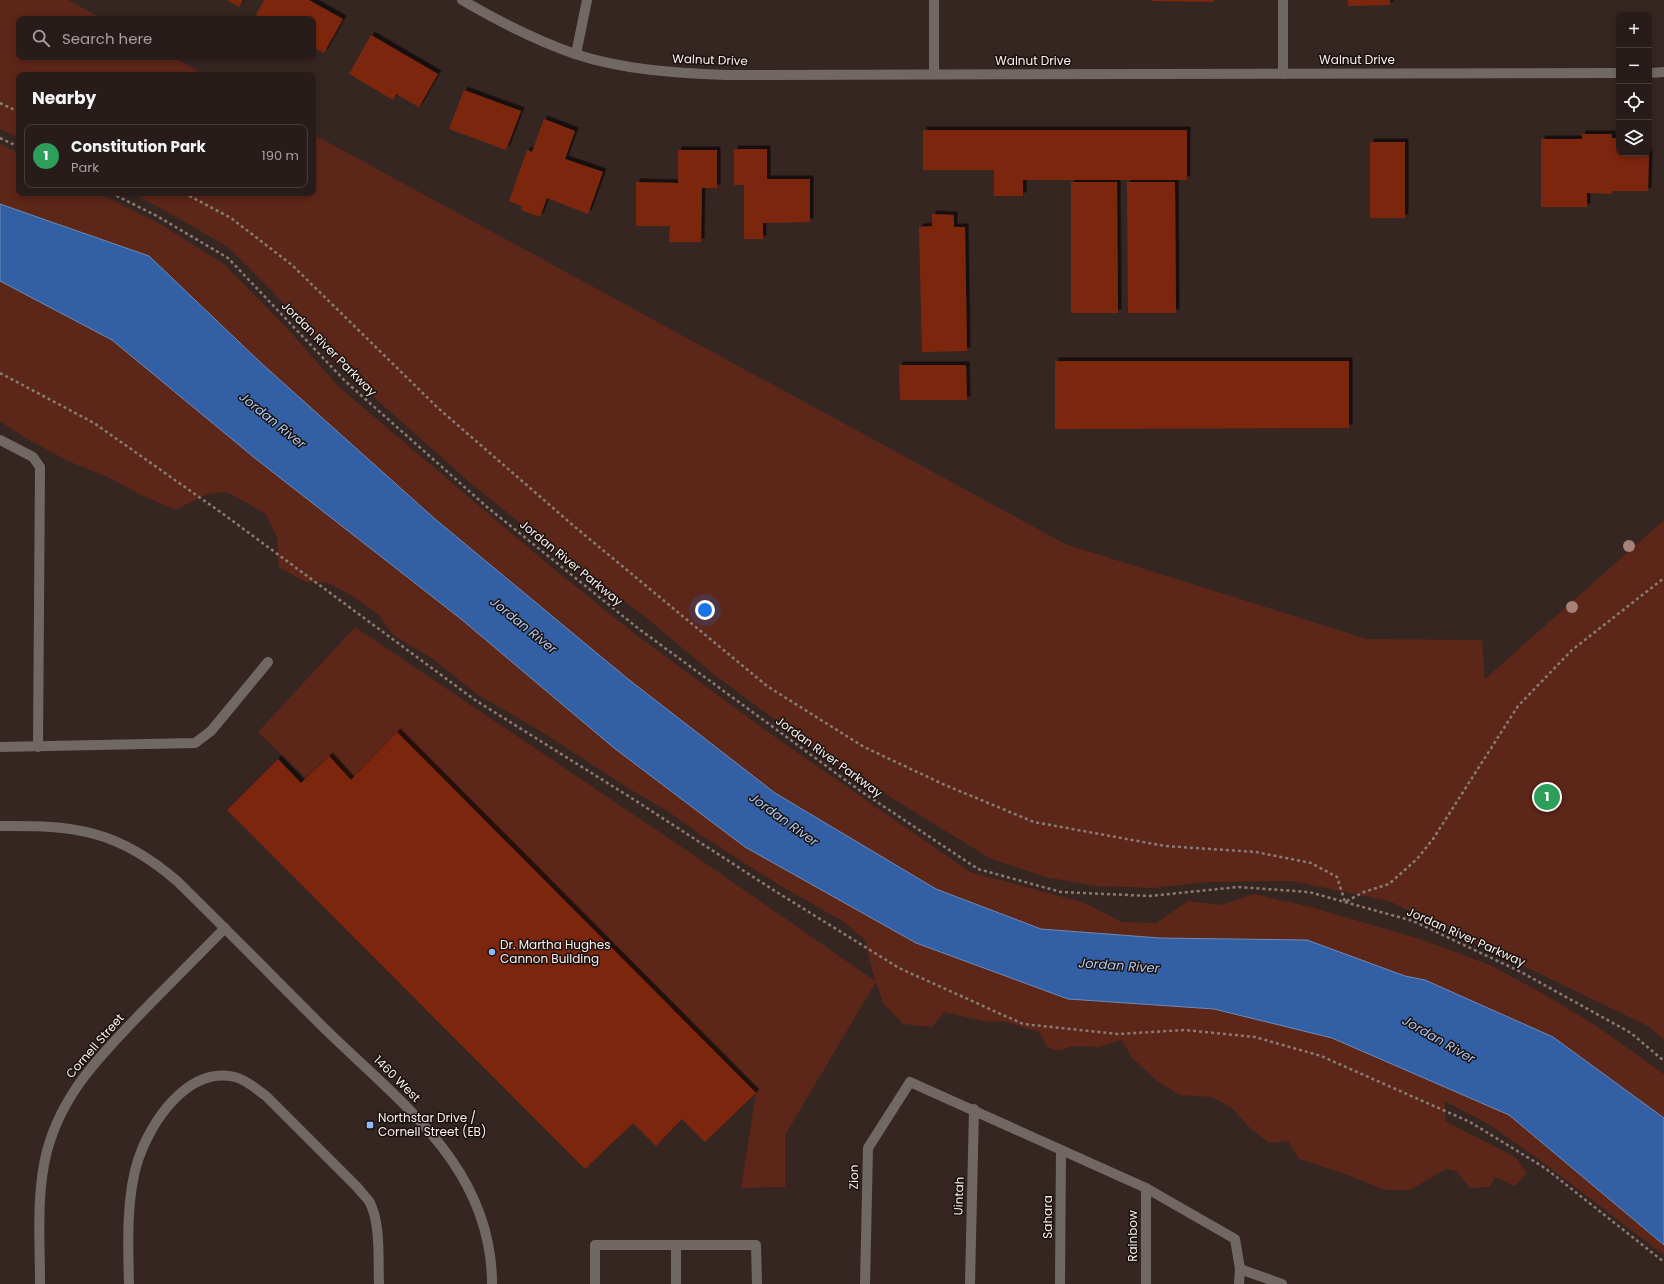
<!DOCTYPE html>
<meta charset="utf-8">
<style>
:root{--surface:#281c1a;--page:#342927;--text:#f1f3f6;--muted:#a5a1a2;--line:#443a39;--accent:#ea580c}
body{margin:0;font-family:Poppins,sans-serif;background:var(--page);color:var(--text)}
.controls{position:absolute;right:12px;top:12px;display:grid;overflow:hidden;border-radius:8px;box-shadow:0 2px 6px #0003}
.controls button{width:36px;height:36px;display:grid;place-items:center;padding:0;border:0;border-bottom:1px solid var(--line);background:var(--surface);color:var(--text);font:20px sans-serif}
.you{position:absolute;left:705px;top:610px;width:14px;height:14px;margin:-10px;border:3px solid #fff;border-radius:50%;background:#1a73e8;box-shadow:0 0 0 6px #1a73e833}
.badge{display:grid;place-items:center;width:26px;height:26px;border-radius:50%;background:var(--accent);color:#fff;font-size:13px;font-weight:700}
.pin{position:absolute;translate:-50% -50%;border:2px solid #fff;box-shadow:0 1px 4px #0006}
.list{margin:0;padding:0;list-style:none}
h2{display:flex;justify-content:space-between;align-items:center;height:52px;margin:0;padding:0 16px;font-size:17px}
h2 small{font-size:13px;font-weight:400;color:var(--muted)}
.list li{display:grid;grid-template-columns:26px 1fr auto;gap:12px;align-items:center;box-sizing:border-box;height:64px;margin:0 8px 8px;padding:0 8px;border:1px solid var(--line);border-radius:8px}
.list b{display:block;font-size:15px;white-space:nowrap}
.list p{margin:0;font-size:13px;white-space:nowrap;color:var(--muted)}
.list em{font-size:13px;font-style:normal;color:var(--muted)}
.icon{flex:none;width:22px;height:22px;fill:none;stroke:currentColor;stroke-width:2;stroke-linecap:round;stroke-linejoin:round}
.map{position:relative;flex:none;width:1664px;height:1284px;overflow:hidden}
.search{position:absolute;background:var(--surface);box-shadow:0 2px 6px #0003;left:16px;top:16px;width:300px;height:44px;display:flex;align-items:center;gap:10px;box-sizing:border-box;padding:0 14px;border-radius:8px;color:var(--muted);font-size:15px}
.panel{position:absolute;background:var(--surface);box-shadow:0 2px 6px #0003;left:16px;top:72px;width:300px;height:124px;border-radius:8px}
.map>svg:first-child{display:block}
.green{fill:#5c2618}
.water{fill:#335fa4;stroke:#6f8bba}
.building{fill:#7c2711;filter:url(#shadow)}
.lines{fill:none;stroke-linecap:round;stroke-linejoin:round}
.path{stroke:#897b77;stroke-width:2.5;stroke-dasharray:3 3;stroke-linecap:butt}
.service{stroke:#716866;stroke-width:10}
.minor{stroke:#716866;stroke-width:10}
.tree{fill:#a58178}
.poi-dot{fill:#8eb9fc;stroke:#18110f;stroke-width:1.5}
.labels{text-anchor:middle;stroke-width:3;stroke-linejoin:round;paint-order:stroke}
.street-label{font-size:12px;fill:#fcf1ee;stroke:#18110f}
.poi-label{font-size:12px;fill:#fcf1ee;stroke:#18110f;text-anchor:start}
.water-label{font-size:13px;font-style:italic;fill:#afc8ef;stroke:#18110f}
</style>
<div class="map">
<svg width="1664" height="1284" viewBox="0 0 1664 1284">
<defs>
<filter id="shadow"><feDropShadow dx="3.5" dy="-3.5" stdDeviation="0" flood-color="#0009"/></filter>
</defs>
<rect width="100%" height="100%" fill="#362622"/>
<g class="green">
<polygon points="0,0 68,0 103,19 19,19 19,57 173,57 205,75 19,75 19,138 0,129"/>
<polygon points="313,134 1065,544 1367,639 1482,640 1485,679 1664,520 1664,1040 1648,1026 1389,901 1291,881 1209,882 1153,888 1096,886 1045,877 991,859 827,758 712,673 648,619 540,539 467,480 351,377 270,289 228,247 162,209 131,193 313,193"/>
<polygon points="0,144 19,153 19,193 98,193 162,225 225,265 285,326 339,387 549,565 635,634 775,737 970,872 1082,902 1122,922 1156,923 1188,901 1221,905 1254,894 1311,907 1420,939 1490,965 1540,992 1595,1025 1664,1074 1664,1118 1553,1037 1425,980 1160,938 1041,929 936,889 775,793 628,679 435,519 261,363 149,256 0,204"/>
<polygon points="0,281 112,340 256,459 461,619 1068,999 1214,1009 1332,1038 1509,1115 1664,1245 1664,1255 1545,1164 1492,1126 1445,1101 1445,1121 1515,1157 1527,1173 1515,1186 1495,1177 1490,1187 1470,1188 1456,1171 1446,1169 1410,1190 1385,1190 1345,1174 1299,1159 1288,1141 1269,1143 1249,1127 1233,1109 1212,1097 1179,1095 1156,1080 1132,1058 1122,1040 1098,1047 1072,1046 1059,1051 1047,1047 1039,1032 1002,1021 988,1022 944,1012 932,1027 903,1024 883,1003 876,982 785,1135 785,1187 741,1188 756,1093 397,732 351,780 329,756 306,778 258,732 355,627 698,858 875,981 865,940 844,922 779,885 701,835 666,810 628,788 539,730 478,695 433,659 393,635 380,616 351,595 329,583 305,582 279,567 277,538 266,514 227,492 208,494 175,510 139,494 112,479 68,461 24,437 0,421"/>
</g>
<polygon class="water" points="0,204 149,256 261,363 435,519 628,679 775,793 936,889 1041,929 1160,938 1307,940 1405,976 1425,980 1553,1037 1664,1118 1664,1245 1509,1115 1332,1038 1214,1009 1068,999 916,943 745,847 614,748 461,619 256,459 112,340 0,281"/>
<g class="building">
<polygon points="227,0 243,0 239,7"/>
<polygon points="264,0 309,0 343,19 324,53 313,47 313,19 263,19 256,15"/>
<polygon points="1151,0 1214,0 1214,2 1151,1"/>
<polygon points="1348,0 1390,0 1390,5 1348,6"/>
<polygon points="371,35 438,74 419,107 396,94 393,100 349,74"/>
<polygon points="464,90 521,111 506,150 449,129"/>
<polygon points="544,119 575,131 565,159 603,172 588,214 547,198 540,217 521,210 522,206 509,201 527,150 532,152"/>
<polygon points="923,130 1187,130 1187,180 1023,180 1023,196 994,196 994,170 923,170"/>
<polygon points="1582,134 1612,134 1612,138 1619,138 1619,153 1649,153 1648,191 1612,191 1612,194 1587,193 1587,207 1541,207 1541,139 1582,139"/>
<rect x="1370" y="142" width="35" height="76"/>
<polygon points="734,149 767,149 767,179 810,179 810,222 763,223 763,239 744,239 744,185 734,185"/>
<polygon points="678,150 717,150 717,188 702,188 701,242 669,242 670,226 636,226 636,182 678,183"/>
<polygon points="1071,182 1117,182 1118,313 1071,313"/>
<polygon points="1127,182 1175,182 1176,313 1128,313"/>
<polygon points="932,214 954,215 954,227 965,227 967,351 922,352 919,227 932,226"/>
<polygon points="1055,361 1349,361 1349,428 1055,429"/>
<polygon points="899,365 966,365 967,400 900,400"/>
<polygon points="397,732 756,1093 705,1142 682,1119 656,1146 633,1123 585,1169 227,810 278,759 301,783 329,756 351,780"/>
</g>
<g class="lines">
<g class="path">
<polyline points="0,103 19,112"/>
<polyline points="0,138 19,147"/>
<polyline points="111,193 157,216 228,258 345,381 487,507 639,629 859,790 978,869 1061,892 1150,896 1238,887 1309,892 1413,921 1521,972 1631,1033 1664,1061"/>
<polyline points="184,193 231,218 292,265 438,408 575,527 767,686 864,747 945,785 1034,822 1165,846 1256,852 1311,863 1337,877 1345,902 1364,892 1389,884 1417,859 1433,839 1518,706 1572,650 1664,578"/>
<polyline points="0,373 94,423 226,516 475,700 633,799 775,891 899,968 1023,1024 1118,1034 1185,1030 1255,1037 1321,1056 1470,1122 1545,1168 1664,1262"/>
</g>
<g class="service">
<polyline points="0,440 33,457 40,467 38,747"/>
<polyline points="0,747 195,743 211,731 268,662"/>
<polyline points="1240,1269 1282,1284"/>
<path d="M129,1284C128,1246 126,1197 138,1160C151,1121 188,1066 235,1077C247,1080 256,1089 266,1096L357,1187C360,1191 365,1196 369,1201C381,1222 378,1260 379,1284"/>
<polyline points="595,1284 595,1245 756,1245 757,1284"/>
<polyline points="676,1284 676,1245"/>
<polyline points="865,1284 868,1148 910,1082 1146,1188 1235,1239 1240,1269 1239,1284"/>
<polyline points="970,1284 974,1109"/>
<polyline points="1060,1284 1061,1150"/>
<polyline points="1146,1284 1146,1188"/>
</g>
<g class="minor">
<path d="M462,0C498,21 535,40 575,54C623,70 676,73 726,75L1619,73"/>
<polyline points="576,54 587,0"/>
<polyline points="1649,73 1664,72"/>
<polyline points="934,74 934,0"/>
<polyline points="1283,74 1283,0"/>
<path d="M0,826C75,825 118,830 177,881C226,929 274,978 322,1026C398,1101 492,1166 492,1284"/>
<path d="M40,1284C40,1240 36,1193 47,1151C63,1091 103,1053 144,1010C171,983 198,955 225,928"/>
</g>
</g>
<g class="tree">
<circle cx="1629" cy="546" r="6"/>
<circle cx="1572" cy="607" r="6"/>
</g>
<g class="poi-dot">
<circle cx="492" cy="952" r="4"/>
<rect x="366" y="1121" width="8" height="8" rx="2"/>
</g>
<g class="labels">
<g class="street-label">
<text transform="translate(710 60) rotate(2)" y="4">Walnut Drive</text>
<text x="1357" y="64">Walnut Drive</text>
<text x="1033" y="65">Walnut Drive</text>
<text transform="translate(329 349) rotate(45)" y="4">Jordan River Parkway</text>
<text transform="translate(571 563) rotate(39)" y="4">Jordan River Parkway</text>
<text transform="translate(829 757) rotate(36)" y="4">Jordan River Parkway</text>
<text transform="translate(1466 937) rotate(24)" y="4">Jordan River Parkway</text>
<text transform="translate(95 1046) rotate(-49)" y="4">Cornell Street</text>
<text transform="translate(397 1079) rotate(45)" y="4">1460 West</text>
<text transform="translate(854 1177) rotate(-89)" y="4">Zion</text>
<text transform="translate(959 1196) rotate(-88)" y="4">Uintah</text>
<text transform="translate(1048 1217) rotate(-90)" y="4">Sahara</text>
<text transform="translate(1133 1236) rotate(-90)" y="4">Rainbow</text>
</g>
<g class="poi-label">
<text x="500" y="949">Dr. Martha Hughes<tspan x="500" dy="14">Cannon Building</tspan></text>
<text x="378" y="1122">Northstar Drive /<tspan x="378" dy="14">Cornell Street (EB)</tspan></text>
</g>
<g class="water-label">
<text transform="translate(273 420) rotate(39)" y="5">Jordan River</text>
<text transform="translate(524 625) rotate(39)" y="5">Jordan River</text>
<text transform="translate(784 819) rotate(36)" y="5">Jordan River</text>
<text transform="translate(1119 965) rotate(4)" y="5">Jordan River</text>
<text transform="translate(1439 1039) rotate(30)" y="5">Jordan River</text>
</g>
</g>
</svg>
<div class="controls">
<button>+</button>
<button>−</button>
<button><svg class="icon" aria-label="locate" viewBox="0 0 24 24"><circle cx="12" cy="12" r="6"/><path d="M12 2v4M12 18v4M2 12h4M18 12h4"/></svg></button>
<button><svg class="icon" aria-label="layers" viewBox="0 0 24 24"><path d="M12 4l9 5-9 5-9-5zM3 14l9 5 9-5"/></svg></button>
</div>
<div class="you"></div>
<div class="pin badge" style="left:1547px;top:797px;background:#2e9e5b">1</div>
<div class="search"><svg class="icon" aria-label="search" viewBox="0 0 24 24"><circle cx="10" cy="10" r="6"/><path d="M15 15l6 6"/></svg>Search here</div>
<section class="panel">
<h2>Nearby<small></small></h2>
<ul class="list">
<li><span class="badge" style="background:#2e9e5b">1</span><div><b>Constitution Park</b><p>Park</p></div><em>190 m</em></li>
</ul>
</section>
</div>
